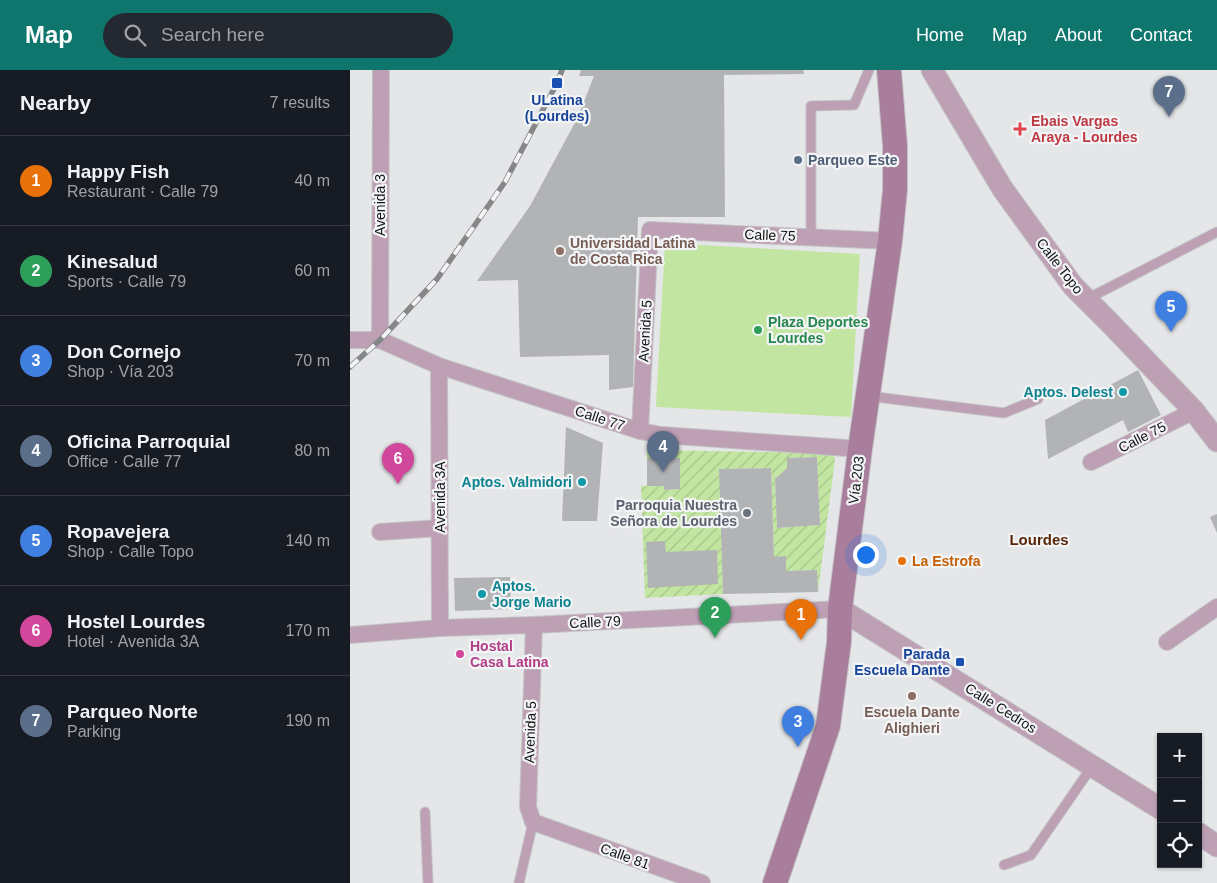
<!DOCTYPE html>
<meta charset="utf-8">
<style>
:root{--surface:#171b24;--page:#242831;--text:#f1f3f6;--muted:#9ea1a6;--line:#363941;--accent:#0f766e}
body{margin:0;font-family:Arial,sans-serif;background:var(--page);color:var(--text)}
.controls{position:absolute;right:15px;bottom:15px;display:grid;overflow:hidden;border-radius:0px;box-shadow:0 1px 4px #0004}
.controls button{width:45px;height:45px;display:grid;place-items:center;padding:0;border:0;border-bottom:1px solid var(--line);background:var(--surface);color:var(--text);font:25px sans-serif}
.you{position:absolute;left:515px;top:484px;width:18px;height:18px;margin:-12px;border:4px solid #fff;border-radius:50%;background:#1a73e8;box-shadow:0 0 0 8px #1a73e833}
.badge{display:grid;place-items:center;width:32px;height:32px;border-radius:50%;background:var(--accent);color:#fff;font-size:16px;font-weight:700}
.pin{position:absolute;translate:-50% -41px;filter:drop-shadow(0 1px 2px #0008)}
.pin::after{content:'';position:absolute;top:26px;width:18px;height:15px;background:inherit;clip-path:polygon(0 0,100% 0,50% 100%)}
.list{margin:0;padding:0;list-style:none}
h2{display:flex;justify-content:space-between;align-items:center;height:65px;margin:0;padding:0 20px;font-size:21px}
h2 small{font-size:16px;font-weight:400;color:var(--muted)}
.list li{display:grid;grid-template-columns:32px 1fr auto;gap:15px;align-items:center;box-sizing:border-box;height:90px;padding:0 20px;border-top:1px solid var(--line)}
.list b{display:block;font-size:19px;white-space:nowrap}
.list p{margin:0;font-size:16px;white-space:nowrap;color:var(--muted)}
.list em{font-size:16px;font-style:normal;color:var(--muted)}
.icon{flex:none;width:28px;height:28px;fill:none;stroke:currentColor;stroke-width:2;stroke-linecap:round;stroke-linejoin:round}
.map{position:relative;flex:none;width:867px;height:813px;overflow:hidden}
header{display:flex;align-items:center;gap:30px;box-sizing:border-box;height:70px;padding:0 25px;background:var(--accent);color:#fff}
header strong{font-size:24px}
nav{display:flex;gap:28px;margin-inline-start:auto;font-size:18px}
.search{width:350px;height:45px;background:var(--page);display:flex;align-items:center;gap:12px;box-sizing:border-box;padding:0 18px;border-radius:28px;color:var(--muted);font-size:19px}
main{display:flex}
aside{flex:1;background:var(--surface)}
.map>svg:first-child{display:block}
.park{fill:#c2e5a1}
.garden{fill:url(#garden-furrows);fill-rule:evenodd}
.building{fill:#b2b3b5}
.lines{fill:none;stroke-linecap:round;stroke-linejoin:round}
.service-casing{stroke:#c3c4c6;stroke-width:11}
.minor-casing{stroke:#c3c4c6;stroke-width:18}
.tertiary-casing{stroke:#c3c4c6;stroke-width:23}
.secondary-casing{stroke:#c3c4c6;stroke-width:26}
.service{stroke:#bea0b5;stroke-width:9}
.minor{stroke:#bea0b5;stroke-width:16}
.tertiary{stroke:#bea0b5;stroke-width:21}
.secondary{stroke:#a97e9c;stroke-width:24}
.rail-casing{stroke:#868788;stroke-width:5.5}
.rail{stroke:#f2f4f6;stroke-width:4;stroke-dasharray:11;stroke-linecap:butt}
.transit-dot{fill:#1a4fb4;stroke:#f2f4f6;stroke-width:2}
.health-dot{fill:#e0444e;stroke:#f2f4f6;stroke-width:2}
.service-dot{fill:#5c6f8a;stroke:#f2f4f6;stroke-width:2}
.education-dot{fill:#8d6e63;stroke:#f2f4f6;stroke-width:2}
.leisure-dot{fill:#2e9e5b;stroke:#f2f4f6;stroke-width:2}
.culture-dot{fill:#0f9aa8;stroke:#f2f4f6;stroke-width:2}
.worship-dot{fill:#6b7280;stroke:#f2f4f6;stroke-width:2}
.food-dot{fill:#e8710a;stroke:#f2f4f6;stroke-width:2}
.hotel-dot{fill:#d1479c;stroke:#f2f4f6;stroke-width:2}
.labels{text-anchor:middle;stroke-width:4.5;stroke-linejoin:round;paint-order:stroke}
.transit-label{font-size:14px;font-weight:bold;fill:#164399;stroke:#f2f4f6}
.health-label{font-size:14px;font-weight:bold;fill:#be3a42;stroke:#f2f4f6;text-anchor:start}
.service-label{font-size:14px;font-weight:bold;fill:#4e5e75;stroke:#f2f4f6;text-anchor:start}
.street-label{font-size:14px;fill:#121314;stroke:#f2f4f6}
.education-label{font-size:14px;font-weight:bold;fill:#785e54;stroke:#f2f4f6;text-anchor:start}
.leisure-label{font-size:14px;font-weight:bold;fill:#27864d;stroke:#f2f4f6;text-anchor:start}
.culture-label{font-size:14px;font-weight:bold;fill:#0d838f;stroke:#f2f4f6;text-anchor:end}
.worship-label{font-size:14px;font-weight:bold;fill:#5b616d;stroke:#f2f4f6;text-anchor:end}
.food-label{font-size:14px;font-weight:bold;fill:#c56008;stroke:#f2f4f6;text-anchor:start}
.hotel-label{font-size:14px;font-weight:bold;fill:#b23c85;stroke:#f2f4f6;text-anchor:start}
.neighbourhood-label{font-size:15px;font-weight:bold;fill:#57280a;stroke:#f2f4f6}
</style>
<header>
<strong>Map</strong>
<div class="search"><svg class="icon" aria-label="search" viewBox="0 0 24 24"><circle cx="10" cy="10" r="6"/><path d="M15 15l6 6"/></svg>Search here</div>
<nav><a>Home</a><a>Map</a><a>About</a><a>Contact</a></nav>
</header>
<main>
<aside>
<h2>Nearby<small>7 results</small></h2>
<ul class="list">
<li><span class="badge" style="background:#e8710a">1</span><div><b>Happy Fish</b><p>Restaurant · Calle 79</p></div><em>40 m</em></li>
<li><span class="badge" style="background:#2e9e5b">2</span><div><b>Kinesalud</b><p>Sports · Calle 79</p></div><em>60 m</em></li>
<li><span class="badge" style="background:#3f7fe0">3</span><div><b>Don Cornejo</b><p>Shop · Vía 203</p></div><em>70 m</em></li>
<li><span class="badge" style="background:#5c6f8a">4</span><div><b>Oficina Parroquial</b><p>Office · Calle 77</p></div><em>80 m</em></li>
<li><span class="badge" style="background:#3f7fe0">5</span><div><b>Ropavejera</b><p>Shop · Calle Topo</p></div><em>140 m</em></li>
<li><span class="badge" style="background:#d1479c">6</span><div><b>Hostel Lourdes</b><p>Hotel · Avenida 3A</p></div><em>170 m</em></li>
<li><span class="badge" style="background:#5c6f8a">7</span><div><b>Parqueo Norte</b><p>Parking</p></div><em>190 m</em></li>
</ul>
</aside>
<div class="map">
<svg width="867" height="813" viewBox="0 0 867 813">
<defs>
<pattern id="garden-furrows" width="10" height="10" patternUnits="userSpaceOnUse" patternTransform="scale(1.25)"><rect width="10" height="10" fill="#c2e5a1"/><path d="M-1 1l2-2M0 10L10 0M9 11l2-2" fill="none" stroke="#a6c48a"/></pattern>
</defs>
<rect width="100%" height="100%" fill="#e5e6e8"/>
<polygon class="park" points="315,173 510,184 501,347 306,337"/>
<path class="garden" d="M297,380L481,383L485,389L468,522L467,500L436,501V487H424L421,398L370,399L373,524L295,528L291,416H314V420L330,419V388H297ZM467,387L470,455L427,458L425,409L437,398L438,388Z"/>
<g class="building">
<polygon points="231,0 453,0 454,4 374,5 375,147 288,147 283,317 259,320 259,285 170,287 168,210 127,211 180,136 228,47 244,6 229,6"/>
<polygon points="788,300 811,345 778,362 773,350 698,389 695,350"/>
<polygon points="216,357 253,373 247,451 212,451"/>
<polygon points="467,387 470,455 427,458 425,409 437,398 437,388"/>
<polygon points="297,388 330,388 330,419 314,420 314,416 297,416"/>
<polygon points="421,398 424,487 436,486 436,501 467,500 468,522 373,524 369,399"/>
<polygon points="867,444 867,463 860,447"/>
<polygon points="315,471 316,482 367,480 368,514 298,518 296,472"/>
<polygon points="160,507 161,539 105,541 104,508"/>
</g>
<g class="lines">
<g class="service-casing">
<g id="service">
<polyline points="461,167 461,36 504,35 519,0"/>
<polyline points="737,229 867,162"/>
<polyline points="518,326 654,343 688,329"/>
<polyline points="75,742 78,813"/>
<polyline points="654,795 681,785 743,695"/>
<polyline points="169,813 183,752"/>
</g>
</g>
<g class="minor-casing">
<g id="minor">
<polyline points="0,270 30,270 89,296 290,361 312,365 510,379"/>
<polyline points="30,270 31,0"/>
<polyline points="89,296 90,558"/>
<polyline points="290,361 300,160 540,171"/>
<polyline points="741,392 844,341"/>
<polyline points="30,462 90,458"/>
<polyline points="184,555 178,737 183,752 352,813"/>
<polyline points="0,565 90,558 184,555 490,539"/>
<polyline points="817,572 867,537"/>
</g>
</g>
<g class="tertiary-casing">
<g id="tertiary">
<polyline points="582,0 652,118 723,216 761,254 844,341 867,371"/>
<polyline points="490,539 811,739"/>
<polyline points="848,763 867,776"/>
</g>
</g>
<g class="secondary-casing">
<polyline id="secondary" points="425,813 478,656 489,572 490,539 510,379 540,171 545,120 545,76 539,0"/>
</g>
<use href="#service" class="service"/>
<use href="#minor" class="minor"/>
<use href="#tertiary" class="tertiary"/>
<use href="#secondary" class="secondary"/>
<g class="rail-casing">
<polyline id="rail" points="0,297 30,270 87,209 155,112 207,13 212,0"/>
</g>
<use href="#rail" class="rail"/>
</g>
<g class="transit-dot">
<rect x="201" y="7" width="12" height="12" rx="2.5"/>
<rect x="605" y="587" width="10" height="10" rx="2.5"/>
</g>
<path class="health-dot" d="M667.5 51.5h5v5h5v5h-5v5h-5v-5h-5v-5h5z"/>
<circle class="service-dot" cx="448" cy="90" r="5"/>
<g class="education-dot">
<circle cx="210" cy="181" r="5"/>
<circle cx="562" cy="626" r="5"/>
</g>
<circle class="leisure-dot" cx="408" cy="260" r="5"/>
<g class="culture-dot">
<circle cx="773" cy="322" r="5"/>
<circle cx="232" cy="412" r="5"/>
<circle cx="132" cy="524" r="5"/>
</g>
<circle class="worship-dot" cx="397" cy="443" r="5"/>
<circle class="food-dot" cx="552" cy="491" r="5"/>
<circle class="hotel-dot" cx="110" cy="584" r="5"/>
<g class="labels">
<g class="transit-label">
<text x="207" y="35">ULatina<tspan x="207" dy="16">(Lourdes)</tspan></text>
<text x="600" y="589" text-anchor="end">Parada<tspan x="600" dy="16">Escuela Dante</tspan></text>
</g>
<g class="health-label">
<text x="681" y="56">Ebais Vargas<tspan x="681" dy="16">Araya - Lourdes</tspan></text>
</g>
<g class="service-label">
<text x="458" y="95">Parqueo Este</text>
</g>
<g class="street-label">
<text transform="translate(30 135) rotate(-90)" y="5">Avenida 3</text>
<text transform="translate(420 165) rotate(2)" y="5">Calle 75</text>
<text transform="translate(710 196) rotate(52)" y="5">Calle Topo</text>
<text transform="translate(295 261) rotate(-87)" y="5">Avenida 5</text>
<text transform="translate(250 348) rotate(18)" y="5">Calle 77</text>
<text transform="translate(792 367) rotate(-27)" y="5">Calle 75</text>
<text transform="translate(506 410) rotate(-83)" y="5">Vía 203</text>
<text transform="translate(90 427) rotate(-90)" y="5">Avenida 3A</text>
<text transform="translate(245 552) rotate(-3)" y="5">Calle 79</text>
<text transform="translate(651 638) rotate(32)" y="5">Calle Cedros</text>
<text transform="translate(180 662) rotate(-88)" y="5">Avenida 5</text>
<text transform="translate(275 786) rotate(20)" y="5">Calle 81</text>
</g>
<g class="education-label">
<text x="220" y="178">Universidad Latina<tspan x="220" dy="16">de Costa Rica</tspan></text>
<text x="562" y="647" text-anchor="middle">Escuela Dante<tspan x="562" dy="16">Alighieri</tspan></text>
</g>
<g class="leisure-label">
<text x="418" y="257">Plaza Deportes<tspan x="418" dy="16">Lourdes</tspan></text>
</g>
<g class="culture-label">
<text x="763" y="327">Aptos. Delest</text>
<text x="222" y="417">Aptos. Valmidori</text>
<text x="142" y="521" text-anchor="start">Aptos.<tspan x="142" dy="16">Jorge Mario</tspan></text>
</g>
<g class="worship-label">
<text x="387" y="440">Parroquia Nuestra<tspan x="387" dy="16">Señora de Lourdes</tspan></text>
</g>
<g class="food-label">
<text x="562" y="496">La Estrofa</text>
</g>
<g class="hotel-label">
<text x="120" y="581">Hostal<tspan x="120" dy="16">Casa Latina</tspan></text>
</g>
<g class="neighbourhood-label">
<text x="689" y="475">Lourdes</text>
</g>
</g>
</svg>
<div class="controls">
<button>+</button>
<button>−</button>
<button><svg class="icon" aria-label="locate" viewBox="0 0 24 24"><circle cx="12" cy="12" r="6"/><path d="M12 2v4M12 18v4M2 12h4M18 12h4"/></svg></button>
</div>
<div class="you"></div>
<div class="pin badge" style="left:451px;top:570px;background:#e8710a">1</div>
<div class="pin badge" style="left:365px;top:568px;background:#2e9e5b">2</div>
<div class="pin badge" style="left:448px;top:677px;background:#3f7fe0">3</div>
<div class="pin badge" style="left:313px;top:402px;background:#5c6f8a">4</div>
<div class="pin badge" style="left:821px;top:262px;background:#3f7fe0">5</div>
<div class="pin badge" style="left:48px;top:414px;background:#d1479c">6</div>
<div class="pin badge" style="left:819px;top:47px;background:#5c6f8a">7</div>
</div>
</main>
